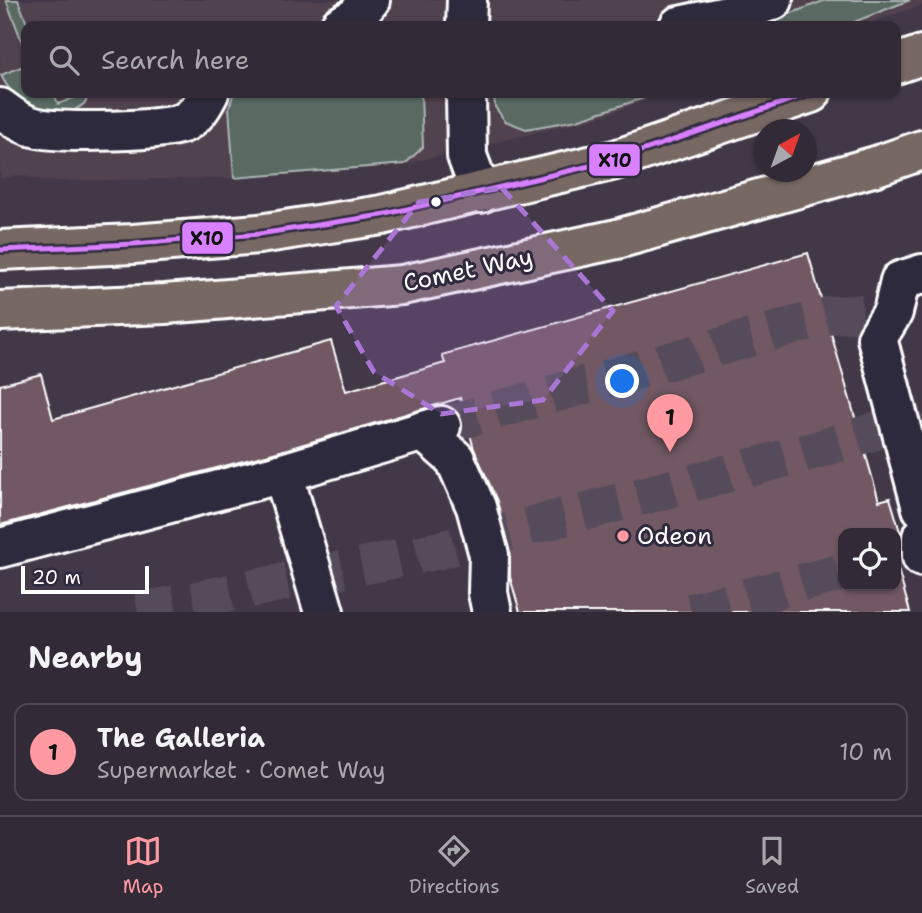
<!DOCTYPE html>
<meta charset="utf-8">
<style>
:root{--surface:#322a36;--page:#3d3642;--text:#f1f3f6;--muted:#a8a7ad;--line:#4d4651;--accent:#ff9aa2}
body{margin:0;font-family:"Shantell Sans",sans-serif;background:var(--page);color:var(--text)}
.controls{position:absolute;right:21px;bottom:21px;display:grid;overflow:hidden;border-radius:14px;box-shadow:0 2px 5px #0004}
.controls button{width:63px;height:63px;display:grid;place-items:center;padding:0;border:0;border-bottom:2px solid var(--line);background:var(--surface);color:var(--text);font:35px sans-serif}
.compass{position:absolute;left:754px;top:119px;width:63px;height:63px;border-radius:50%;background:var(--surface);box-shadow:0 2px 5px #0004;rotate:41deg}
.scale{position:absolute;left:21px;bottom:18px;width:128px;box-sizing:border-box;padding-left:7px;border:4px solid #fff;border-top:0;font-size:19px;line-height:24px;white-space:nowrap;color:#fff;-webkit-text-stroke:5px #2f2a3d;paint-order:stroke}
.you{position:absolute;left:623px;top:382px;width:24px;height:24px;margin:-18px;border:5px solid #fff;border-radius:50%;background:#1a73e8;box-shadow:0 0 0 10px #1a73e833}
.badge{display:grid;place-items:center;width:46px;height:46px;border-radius:50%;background:var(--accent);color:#111;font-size:23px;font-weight:700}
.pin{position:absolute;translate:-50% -58px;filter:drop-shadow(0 2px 4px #0008)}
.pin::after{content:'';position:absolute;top:37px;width:24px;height:21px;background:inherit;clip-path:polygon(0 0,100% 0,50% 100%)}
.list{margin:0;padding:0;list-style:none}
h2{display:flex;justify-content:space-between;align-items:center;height:91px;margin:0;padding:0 28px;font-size:30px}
h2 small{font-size:23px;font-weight:400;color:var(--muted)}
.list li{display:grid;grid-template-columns:46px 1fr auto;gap:21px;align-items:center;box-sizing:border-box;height:98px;margin:0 14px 14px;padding:0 14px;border:2px solid var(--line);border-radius:14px}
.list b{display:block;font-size:26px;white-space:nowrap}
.list p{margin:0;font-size:23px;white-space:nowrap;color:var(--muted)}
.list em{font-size:23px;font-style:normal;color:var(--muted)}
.icon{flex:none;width:38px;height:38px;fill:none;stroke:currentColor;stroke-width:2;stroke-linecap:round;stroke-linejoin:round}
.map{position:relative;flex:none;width:922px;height:612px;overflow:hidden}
.search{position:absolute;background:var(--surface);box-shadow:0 2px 5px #0004;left:21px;right:21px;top:21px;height:77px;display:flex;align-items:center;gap:18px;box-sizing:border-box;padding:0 24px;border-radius:14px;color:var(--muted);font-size:26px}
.sheet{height:203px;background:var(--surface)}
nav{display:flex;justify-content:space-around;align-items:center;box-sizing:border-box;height:98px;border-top:2px solid var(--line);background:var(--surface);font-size:19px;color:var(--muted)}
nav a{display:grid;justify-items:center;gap:4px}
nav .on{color:var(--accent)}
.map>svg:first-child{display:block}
.built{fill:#514250}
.green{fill:#5a6b64;stroke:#acb5b2;stroke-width:2}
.building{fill:#715963;stroke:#fff;stroke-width:2}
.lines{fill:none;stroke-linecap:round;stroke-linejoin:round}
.minor-tunnel{stroke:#564c5a;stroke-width:38;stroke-dasharray:38 19;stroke-linecap:butt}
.highway-tunnel{stroke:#564c5a;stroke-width:38;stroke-dasharray:38 19;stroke-linecap:butt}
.minor-casing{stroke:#fff;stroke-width:44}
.major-casing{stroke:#fff;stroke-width:44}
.minor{stroke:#2f2a3d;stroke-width:38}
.major{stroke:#776864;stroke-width:38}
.bus-1-casing{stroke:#2f2a3d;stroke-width:10}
.bus-1{stroke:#d880ff;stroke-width:5}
.marked{fill:#a976d5;fill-opacity:0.2;stroke:#a976d5;stroke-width:5;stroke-dasharray:14 9;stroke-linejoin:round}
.bus-dot{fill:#fff;stroke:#2f2a3d;stroke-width:2.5}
.poi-dot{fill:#ff9aa2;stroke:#2f2a3d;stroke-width:2.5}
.labels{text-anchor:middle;stroke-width:6;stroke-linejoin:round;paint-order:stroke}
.street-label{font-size:24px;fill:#fff;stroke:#2f2a3d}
.poi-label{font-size:24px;fill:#fff;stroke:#2f2a3d;text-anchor:start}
.line-badge{stroke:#2f2a3d;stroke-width:2.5}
.pale-badge-label{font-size:19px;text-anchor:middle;font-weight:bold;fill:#111}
</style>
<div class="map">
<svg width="922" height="612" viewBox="0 0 922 612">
<rect width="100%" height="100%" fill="#433848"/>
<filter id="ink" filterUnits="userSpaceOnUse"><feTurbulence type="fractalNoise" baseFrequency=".0143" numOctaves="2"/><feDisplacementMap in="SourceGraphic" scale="14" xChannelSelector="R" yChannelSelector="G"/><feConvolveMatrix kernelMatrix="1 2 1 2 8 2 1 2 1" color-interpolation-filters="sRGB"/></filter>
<g filter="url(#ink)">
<polygon class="built" points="0,0 922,0 922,5 860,26 26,26 26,93 668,93 592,119 405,164 234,178 48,181 18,175 0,179"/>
<g class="green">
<polygon points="6,0 18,0 28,26 26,26 26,52"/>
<polygon points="826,0 910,0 844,26 747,26 771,21"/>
<path d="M26,65V93H54L58,104L87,93L86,102C58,129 14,105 1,75Z"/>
<polygon points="234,93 421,93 423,147 405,164 234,178 229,108"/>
<polygon points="494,93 659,93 577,120 526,129 505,121 495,107"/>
</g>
<polygon class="building" points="808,253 879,501 890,498 901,535 900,540 896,541 896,533 843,533 843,586 896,586 896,562 910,612 520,612 510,577 510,550 497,501 474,449 460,398 277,452 0,525 0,385 41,374 53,419 331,341 346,391 445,363 442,355"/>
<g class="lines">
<polyline class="minor-tunnel" points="441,426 831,315 893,312"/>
<g class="highway-tunnel">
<polyline points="896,555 922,547"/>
<polyline points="138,612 440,550 816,450 922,416"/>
<polyline points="691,612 843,572"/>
</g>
<g class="minor-casing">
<g id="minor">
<polyline points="340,26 356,17 370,0"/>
<polyline points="466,26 467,0"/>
<polyline points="679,26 731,15 773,0"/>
<polyline points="466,93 467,156 481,193"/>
<path d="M0,108C12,117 23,125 38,128C62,133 166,132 185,122C197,115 203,105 209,93"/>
<polyline points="922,274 900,281 893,312 877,338 922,508"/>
<polyline points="423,431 455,459 476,507 489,555 488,593 492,612"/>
<polyline points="283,473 324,612"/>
<polyline points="922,537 922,557"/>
<polyline points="0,548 283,473 441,426"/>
</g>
</g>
<g class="major-casing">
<g id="major">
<polyline points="896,64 922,55"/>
<polyline points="0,250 133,244 259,234 382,215 615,160 811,93"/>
<polyline points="0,311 165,304 402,285 617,239 876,166 922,150"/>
</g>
</g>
<use href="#minor" class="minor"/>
<use href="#major" class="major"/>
<g class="bus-1-casing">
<polyline id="bus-1" points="0,250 133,244 259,234 382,215 615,160 811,93"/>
</g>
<use href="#bus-1" class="bus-1"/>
</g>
</g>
<path class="marked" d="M502,188L613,311L543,400L441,414L374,372L336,306L419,202Z"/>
<circle class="bus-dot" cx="436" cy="202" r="6"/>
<circle class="poi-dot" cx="623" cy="536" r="7"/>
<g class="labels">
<g class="street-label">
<text transform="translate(468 270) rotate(-12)" y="8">Comet Way</text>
</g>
<g class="poi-label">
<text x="637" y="544">Odeon</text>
</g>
</g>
<g class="line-badge">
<rect x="588" y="143" width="53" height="34" rx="7" fill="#d880ff"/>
<rect x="181" y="221" width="53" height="34" rx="7" fill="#d880ff"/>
</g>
<g class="pale-badge-label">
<text x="615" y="167">X10</text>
<text x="207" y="245">X10</text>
</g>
</svg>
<div class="controls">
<button><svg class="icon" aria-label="locate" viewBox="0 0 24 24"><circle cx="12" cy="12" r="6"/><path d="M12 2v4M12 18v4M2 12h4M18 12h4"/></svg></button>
</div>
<svg class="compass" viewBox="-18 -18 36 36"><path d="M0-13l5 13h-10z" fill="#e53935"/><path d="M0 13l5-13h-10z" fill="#a8a7ad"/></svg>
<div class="scale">20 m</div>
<div class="you"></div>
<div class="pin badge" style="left:670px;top:452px">1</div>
<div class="search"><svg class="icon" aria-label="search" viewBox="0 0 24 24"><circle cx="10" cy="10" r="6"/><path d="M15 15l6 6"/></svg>Search here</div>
</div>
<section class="sheet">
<h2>Nearby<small></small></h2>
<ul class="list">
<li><span class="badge">1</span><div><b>The Galleria</b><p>Supermarket · Comet Way</p></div><em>10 m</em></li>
</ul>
</section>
<nav>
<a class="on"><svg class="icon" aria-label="map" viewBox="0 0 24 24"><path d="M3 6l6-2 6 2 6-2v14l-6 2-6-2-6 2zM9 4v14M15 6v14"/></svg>Map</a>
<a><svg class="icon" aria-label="directions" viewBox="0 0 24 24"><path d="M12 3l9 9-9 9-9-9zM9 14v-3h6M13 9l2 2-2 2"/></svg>Directions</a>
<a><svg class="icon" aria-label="saved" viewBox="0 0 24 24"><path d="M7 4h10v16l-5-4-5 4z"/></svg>Saved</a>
</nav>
